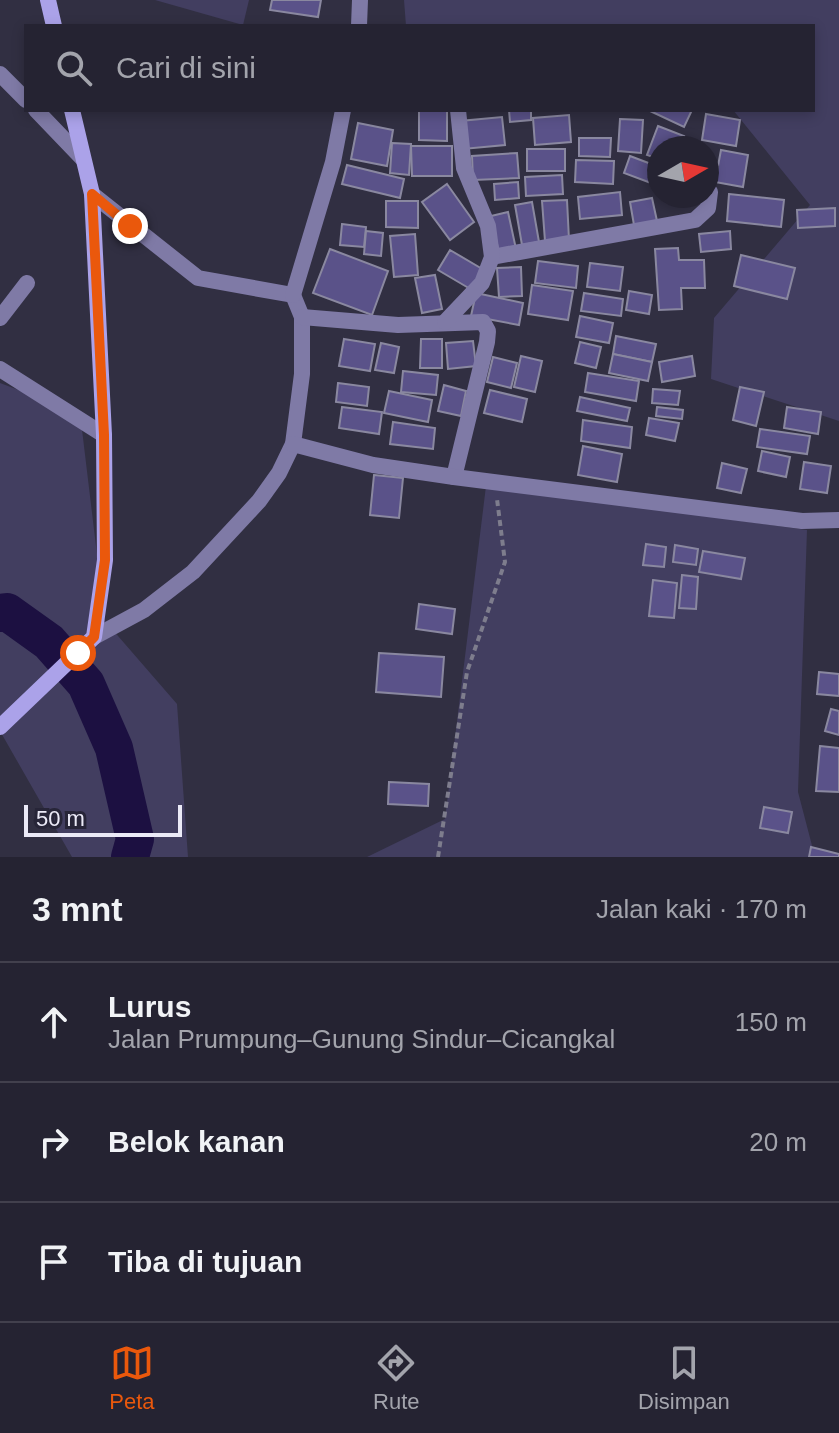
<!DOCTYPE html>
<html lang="id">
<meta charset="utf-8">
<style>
:root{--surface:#252332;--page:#312f3e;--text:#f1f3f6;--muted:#a3a4ac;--line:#42404d;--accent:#ea580c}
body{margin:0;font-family:Arial,sans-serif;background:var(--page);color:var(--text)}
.compass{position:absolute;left:647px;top:136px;width:72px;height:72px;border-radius:50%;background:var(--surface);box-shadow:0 4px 12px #0003;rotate:81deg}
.scale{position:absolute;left:24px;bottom:20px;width:158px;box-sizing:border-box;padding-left:8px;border:4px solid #ebeaf7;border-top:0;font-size:22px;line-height:28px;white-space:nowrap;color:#ebeaf7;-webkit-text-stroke:6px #272538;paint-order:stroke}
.stop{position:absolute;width:24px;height:24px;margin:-18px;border:6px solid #ea580c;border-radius:50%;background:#fff}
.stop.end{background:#ea580c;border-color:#fff;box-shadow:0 2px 8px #0008}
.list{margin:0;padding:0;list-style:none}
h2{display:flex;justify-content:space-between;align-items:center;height:104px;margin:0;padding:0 32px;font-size:34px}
h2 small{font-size:26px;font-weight:400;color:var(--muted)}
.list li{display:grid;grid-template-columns:52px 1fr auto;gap:24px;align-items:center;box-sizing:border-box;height:120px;padding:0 32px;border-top:2px solid var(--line)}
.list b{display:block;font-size:30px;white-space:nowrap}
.list p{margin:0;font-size:26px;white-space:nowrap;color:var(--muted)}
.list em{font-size:26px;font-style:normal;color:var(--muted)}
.icon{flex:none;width:44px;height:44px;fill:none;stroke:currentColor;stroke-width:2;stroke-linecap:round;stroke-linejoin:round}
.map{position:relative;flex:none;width:839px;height:857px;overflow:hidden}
.search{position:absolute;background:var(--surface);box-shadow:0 4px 12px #0003;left:24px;right:24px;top:24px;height:88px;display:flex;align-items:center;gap:20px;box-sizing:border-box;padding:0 28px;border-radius:0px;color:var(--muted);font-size:30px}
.sheet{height:464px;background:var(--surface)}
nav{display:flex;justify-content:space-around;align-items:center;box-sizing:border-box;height:112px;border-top:2px solid var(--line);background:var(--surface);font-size:22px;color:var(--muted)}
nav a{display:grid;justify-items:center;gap:4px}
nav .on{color:var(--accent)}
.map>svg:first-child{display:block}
.green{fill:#423e60}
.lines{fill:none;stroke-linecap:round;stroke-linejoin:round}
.river{stroke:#1c1041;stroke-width:38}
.building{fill:#5a5289;stroke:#8a88a0;stroke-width:2}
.path{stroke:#7e7d8d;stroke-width:4;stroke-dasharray:6 4;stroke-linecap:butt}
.minor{stroke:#7f7aa6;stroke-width:16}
.tertiary{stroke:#7f7aa6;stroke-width:16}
.secondary{stroke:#aba2e9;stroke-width:16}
.route{stroke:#ea580c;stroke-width:10}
</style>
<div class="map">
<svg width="839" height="857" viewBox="0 0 839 857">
<rect width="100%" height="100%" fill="#312f42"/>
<g class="green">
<polygon points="155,0 249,0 243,25"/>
<polygon points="404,0 839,0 839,421 711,379 714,318 810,205 733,110 813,110 813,26 406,26"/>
<polygon points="0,383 80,413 105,621 177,704 188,857 72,857 0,731"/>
<polygon points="486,486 807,530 798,792 815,857 367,857 445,819"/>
</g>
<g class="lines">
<polyline class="river" points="0,613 7,612 49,642 86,684 114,748 135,839 130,857"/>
</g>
<g class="building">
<polygon points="272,0 321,0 318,17 270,10"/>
<polygon points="419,110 447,110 447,141 419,140"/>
<polygon points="509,110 531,110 531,120 510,122"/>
<polygon points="648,110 692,110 684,127"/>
<polygon points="706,114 740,120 736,146 702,140"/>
<polygon points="569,115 571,142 535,145 533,118"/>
<polygon points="502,117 505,145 463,149 460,121"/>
<polygon points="620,119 643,120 641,153 618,151"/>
<polygon points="358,123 393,130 387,166 351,159"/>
<polygon points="658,126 684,136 679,148 659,148 659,159 647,155"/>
<polygon points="579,138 611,138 610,157 579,156"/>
<polygon points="392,143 411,144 409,175 390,173"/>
<polygon points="411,146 452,146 452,176 412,176"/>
<rect x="527" y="149" width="38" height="22"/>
<polygon points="721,150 748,155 743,187 715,182"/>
<polygon points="517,153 519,178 473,180 472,156"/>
<polygon points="630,156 659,167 659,186 624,173"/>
<polygon points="576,160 614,161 613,184 575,182"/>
<polygon points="347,165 404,179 400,198 342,184"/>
<polygon points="562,175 563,194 526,196 525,177"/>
<polygon points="518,182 519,198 495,200 494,184"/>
<polygon points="447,184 474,222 450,240 422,202"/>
<polygon points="620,192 622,215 580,219 578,197"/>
<polygon points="729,194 784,200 781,227 727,221"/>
<polygon points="652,198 657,221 634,225 630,202"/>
<polygon points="567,200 569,240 545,241 542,201"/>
<polygon points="386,201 418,201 418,228 386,227"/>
<polygon points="532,202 539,242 522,245 515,205"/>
<polygon points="835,208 835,226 798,228 797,210"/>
<polygon points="508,212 516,249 499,253 491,216"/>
<polygon points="342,224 366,227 364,247 340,245"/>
<polygon points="366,231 383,233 381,256 364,254"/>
<polygon points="730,231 731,249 701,252 699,234"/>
<polygon points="415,234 418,275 394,277 390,236"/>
<polygon points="678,248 679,260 704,260 705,288 681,288 682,309 659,310 655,249"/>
<polygon points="330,249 388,271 372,315 313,293"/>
<polygon points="450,250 484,270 472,290 438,270"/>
<polygon points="741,255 795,268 787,299 734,286"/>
<polygon points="538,261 578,266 576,288 535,283"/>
<polygon points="590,263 623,267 620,291 587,287"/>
<polygon points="521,267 522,296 499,297 497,268"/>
<polygon points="435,275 442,309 422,313 415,278"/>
<polygon points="532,285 573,291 568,320 528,314"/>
<polygon points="629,291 652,295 649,314 626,310"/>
<polygon points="476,293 523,303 519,325 471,316"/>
<polygon points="584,293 623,299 621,316 581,311"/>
<polygon points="580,316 613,323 609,343 576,337"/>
<polygon points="616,336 656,344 652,362 613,354"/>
<polygon points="344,339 375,344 370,371 339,366"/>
<polygon points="421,339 442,339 442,368 420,368"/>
<polygon points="473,341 476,366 448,369 446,343"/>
<polygon points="580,342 601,347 596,368 575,363"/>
<polygon points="381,343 399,347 394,373 375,370"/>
<polygon points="613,354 652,362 648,381 609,373"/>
<polygon points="521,356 542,361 535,392 514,387"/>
<polygon points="692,356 695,376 662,382 659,362"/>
<polygon points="493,357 517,363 511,388 487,382"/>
<polygon points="403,371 438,375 436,395 401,392"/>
<polygon points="588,373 639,381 636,401 585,392"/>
<polygon points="338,383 369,387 367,406 336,402"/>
<polygon points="444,385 466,391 461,416 438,411"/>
<polygon points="740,387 764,392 756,426 733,420"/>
<polygon points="653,389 680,391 678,405 652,403"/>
<polygon points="490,390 527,399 522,422 484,413"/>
<polygon points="389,391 432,400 428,422 384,413"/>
<polygon points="580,397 630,408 627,421 577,411"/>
<polygon points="342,407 382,412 379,434 339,428"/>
<polygon points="657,407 683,410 682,419 656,416"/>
<polygon points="787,407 821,412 818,434 784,428"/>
<polygon points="649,418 679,423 675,441 646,435"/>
<polygon points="583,420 632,427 630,448 581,441"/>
<polygon points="393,422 435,428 433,449 390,444"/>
<polygon points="760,429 810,436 807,454 757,447"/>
<polygon points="583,446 622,454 617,482 578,475"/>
<polygon points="762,451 790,457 786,477 758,471"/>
<polygon points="804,462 831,466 827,493 800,489"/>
<polygon points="722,463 747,469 741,493 717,488"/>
<polygon points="374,475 403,478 399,518 370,515"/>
<polygon points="646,544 666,547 664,567 643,565"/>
<polygon points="675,545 698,549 696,565 673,562"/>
<polygon points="703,551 745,558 741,579 699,572"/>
<polygon points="682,575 698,577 696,609 679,608"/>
<polygon points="653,580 677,583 674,618 649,616"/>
<polygon points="419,604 455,609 452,634 416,629"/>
<polygon points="379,653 444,657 441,697 376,692"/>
<polygon points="819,672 839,674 839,696 817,694"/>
<polygon points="831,709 839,711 839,735 825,731"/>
<polygon points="820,746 839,748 839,792 816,791"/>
<polygon points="389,782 429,784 428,806 388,804"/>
<polygon points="764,807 792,812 788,833 760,828"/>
<polygon points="811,847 839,854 839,857 809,857"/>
</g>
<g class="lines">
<polyline class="path" points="438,857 467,672 505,562 497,499"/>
<g class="minor">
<polyline points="359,26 360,0"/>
<polyline points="92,194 198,278 293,295 302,317 302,374 293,444 279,473 259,501 193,572 144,610 94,637"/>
<polyline points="492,257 695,220 708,208 710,192"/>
<polyline points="293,295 333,162 343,110"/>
<polyline points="302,317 398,325 483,322 488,331 487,342 454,477"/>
<polyline points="0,318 27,283"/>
<polyline points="445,322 482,283 492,257 488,226 464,168 458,110"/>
<polyline points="0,369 104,435"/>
<polyline points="293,444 373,465 454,477 802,521 839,520"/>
</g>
<g class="tertiary">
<polyline points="0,74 26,100"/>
<polyline points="36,110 82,158"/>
</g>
<g class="secondary">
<polyline points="48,0 54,26"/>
<polyline points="0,727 94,637 105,560 104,435 92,194 72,110"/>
</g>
</g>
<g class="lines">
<polyline class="route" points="78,653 94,637 105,560 104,435 92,194 130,226"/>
</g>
</svg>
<svg class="compass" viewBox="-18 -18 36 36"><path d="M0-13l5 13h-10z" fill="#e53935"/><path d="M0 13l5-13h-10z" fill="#a3a4ac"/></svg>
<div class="scale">50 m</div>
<div class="stop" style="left:78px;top:653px"></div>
<div class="stop end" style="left:130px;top:226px"></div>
<div class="search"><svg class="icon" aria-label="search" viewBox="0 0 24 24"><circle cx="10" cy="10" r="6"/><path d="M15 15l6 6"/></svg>Cari di sini</div>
</div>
<section class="sheet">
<h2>3 mnt<small>Jalan kaki · 170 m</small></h2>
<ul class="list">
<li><svg class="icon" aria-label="ahead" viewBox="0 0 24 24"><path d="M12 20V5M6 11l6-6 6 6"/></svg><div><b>Lurus</b><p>Jalan Prumpung–Gunung Sindur–Cicangkal</p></div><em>150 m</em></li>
<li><svg class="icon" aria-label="right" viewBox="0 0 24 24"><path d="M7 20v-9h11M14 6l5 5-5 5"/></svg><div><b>Belok kanan</b></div><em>20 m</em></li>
<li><svg class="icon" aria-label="arrive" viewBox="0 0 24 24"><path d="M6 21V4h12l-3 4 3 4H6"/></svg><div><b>Tiba di tujuan</b></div></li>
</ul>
</section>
<nav>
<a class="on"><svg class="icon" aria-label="map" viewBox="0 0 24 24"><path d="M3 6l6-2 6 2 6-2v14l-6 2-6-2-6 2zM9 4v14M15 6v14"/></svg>Peta</a>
<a><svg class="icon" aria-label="directions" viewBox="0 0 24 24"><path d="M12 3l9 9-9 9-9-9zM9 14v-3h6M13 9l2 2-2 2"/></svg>Rute</a>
<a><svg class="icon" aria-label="saved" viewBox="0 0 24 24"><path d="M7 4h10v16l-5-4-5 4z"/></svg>Disimpan</a>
</nav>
